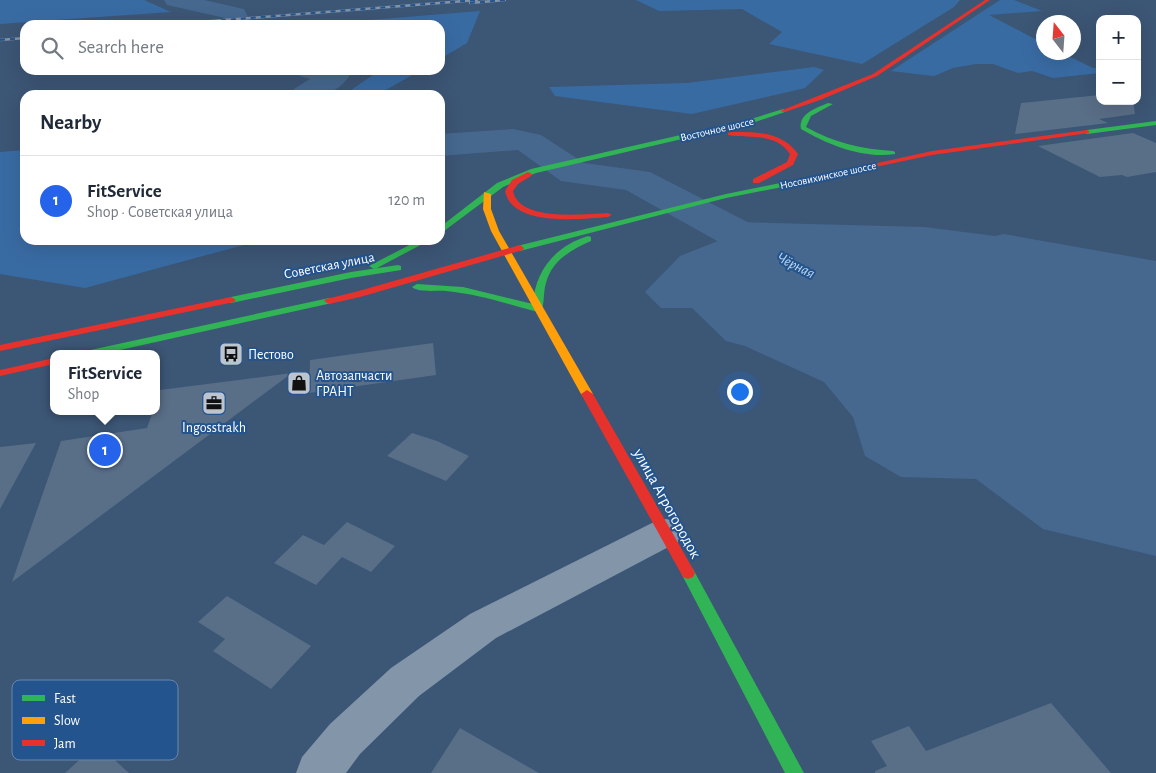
<!DOCTYPE html>
<meta charset="utf-8">
<style>
:root{--surface:#fff;--page:#f6f6f7;--text:#1f2937;--muted:#747a83;--line:#e0e1e3;--accent:#2563eb}
body{margin:0;font-family:"Alegreya Sans",sans-serif;background:var(--page);color:var(--text)}
.controls{position:absolute;right:15px;top:15px;display:grid;overflow:hidden;border-radius:10px;box-shadow:0 5px 20px #0002}
.controls button{width:45px;height:45px;display:grid;place-items:center;padding:0;border:0;border-bottom:1px solid var(--line);background:var(--surface);color:var(--text);font:25px sans-serif}
.compass{position:absolute;left:1036px;top:15px;width:45px;height:45px;border-radius:50%;background:var(--surface);box-shadow:0 5px 20px #0002;rotate:343deg}
.you{position:absolute;left:739px;top:391px;width:18px;height:18px;margin:-12px;border:4px solid #fff;border-radius:50%;background:#1a73e8;box-shadow:0 0 0 8px #1a73e833}
.badge{display:grid;place-items:center;width:32px;height:32px;border-radius:50%;background:var(--accent);color:#fff;font-size:16px;font-weight:700}
.pin{position:absolute;translate:-50% -50%;border:2px solid #fff;box-shadow:0 1px 5px #0006}
.popup{position:absolute;left:50px;top:350px;width:110px;height:65px;box-sizing:border-box;display:grid;place-content:center;border-radius:10px;background:var(--surface);filter:drop-shadow(0 1px 4px #0005);font-size:16px;white-space:nowrap;color:var(--muted)}
.popup b{font-size:19px;color:var(--text)}
.popup::after{content:'';position:absolute;left:50%;top:100%;margin-left:-10px;border:10px solid transparent;border-top-color:var(--surface)}
.list{margin:0;padding:0;list-style:none}
h2{display:flex;justify-content:space-between;align-items:center;height:65px;margin:0;padding:0 20px;font-size:21px}
h2 small{font-size:16px;font-weight:400;color:var(--muted)}
.list li{display:grid;grid-template-columns:32px 1fr auto;gap:15px;align-items:center;box-sizing:border-box;height:90px;padding:0 20px;border-top:1px solid var(--line)}
.list b{display:block;font-size:19px;white-space:nowrap}
.list p{margin:0;font-size:16px;white-space:nowrap;color:var(--muted)}
.list em{font-size:16px;font-style:normal;color:var(--muted)}
.icon{flex:none;width:28px;height:28px;fill:none;stroke:currentColor;stroke-width:2;stroke-linecap:round;stroke-linejoin:round}
.map{position:relative;flex:none;width:1156px;height:773px;overflow:hidden}
.search{position:absolute;background:var(--surface);box-shadow:0 5px 20px #0002;left:20px;top:20px;width:425px;height:55px;display:flex;align-items:center;gap:12px;box-sizing:border-box;padding:0 18px;border-radius:15px;color:var(--muted);font-size:19px}
.panel{position:absolute;background:var(--surface);box-shadow:0 5px 20px #0002;left:20px;top:90px;width:425px;height:155px;border-radius:15px}
.map>svg:first-child{display:block}
.green{fill:#396ba3}
.water{fill:#46688f}
.lines{fill:none;stroke-linecap:round;stroke-linejoin:round}
.river{fill:#46688f;fill-rule:evenodd}
.building{fill:#596e87}
.street{fill:#8396a9;fill-rule:evenodd}
.fast{fill:#30b455;fill-rule:evenodd}
.slow{fill:#ff9f0a;fill-rule:evenodd}
.jam{fill:#e5322d;fill-rule:evenodd}
.rail-casing{stroke:#8394a8;stroke-width:2.5}
.rail{stroke:#24548d;stroke-width:2;stroke-dasharray:5;stroke-linecap:butt}
.labels{text-anchor:middle;stroke-width:4;stroke-linejoin:round;paint-order:stroke}
.far-street-label{font-size:11px;fill:#fff;stroke:#24548d}
.street-label{font-size:14px;fill:#fff;stroke:#24548d}
.poi-label{font-size:14px;fill:#fff;stroke:#24548d;text-anchor:start}
.water-label{font-size:15px;font-style:italic;fill:#bfd8f2;stroke:#24548d}
.near-street-label{font-size:16px;fill:#fff;stroke:#24548d}
.key{fill:#24548d;stroke:#6687af;stroke-width:1}
.key-label{font-size:14px;fill:#fff}
</style>
<div class="map">
<svg width="1156" height="773" viewBox="0 0 1156 773">
<rect width="100%" height="100%" fill="#3c5675"/>
<g class="green">
<polygon points="0,0 144,0 171,12 0,24"/>
<polygon points="636,0 960,0 954,7 862,64 769,44 782,32 742,9 659,11"/>
<polygon points="1000,0 1014,0 1042,11 989,15 1043,43 1044,52 1062,53 1093,68 1100,68 1100,73 1053,78 1032,71 1018,73 993,64 976,64 953,68 934,76 891,71"/>
<polygon points="480,11 467,43 440,59 440,25 307,25"/>
<polygon points="814,67 824,70 805,88 692,114 555,96 549,87 687,83"/>
<polygon points="380,70 421,70 377,95 344,95"/>
<polygon points="25,150 25,240 262,240 85,288 0,274 0,152"/>
</g>
<polygon class="water" points="706,219 734,222 924,227 995,236 1004,234 1156,261 1156,556 1043,529 976,479 901,477 865,456 853,417 824,382 745,346 726,341 692,308 661,308 645,292 680,256 723,239 707,231"/>
<g class="lines">
<g class="river">
<polygon points="164,0 204,0 244,9 249,19 248,25 224,25 225,18 167,5"/>
<path d="M296,70H347L350,75C334,99 315,95 290,95L294,89L310,79L300,76Z"/>
<polygon points="513,129 541,135 584,163 650,172 792,245 799,255 792,265 776,269 760,265 626,190 561,181 518,150 440,156 440,134"/>
</g>
</g>
<g class="building">
<polygon points="1100,95 1100,101 1133,101 1135,114 1099,119 1108,123 1015,134 1021,103"/>
<polygon points="1133,133 1156,143 1156,172 1127,177 1122,175 1100,177 1038,146"/>
<polygon points="433,343 436,375 309,393 310,360"/>
<polygon points="292,373 12,582 61,441 147,428 153,411 156,411 156,401 160,390"/>
<polygon points="412,433 437,441 469,456 446,481 387,456"/>
<polygon points="36,443 0,509 0,447"/>
<polygon points="347,522 395,546 371,572 342,557 316,585 274,563 303,535 324,545"/>
<polygon points="227,596 311,646 271,689 213,651 225,639 198,622"/>
<polygon points="1051,703 1111,773 875,773 875,771 887,766 871,741 909,726 926,751"/>
<polygon points="460,728 539,773 431,773"/>
<polygon points="97,744 129,773 65,773"/>
</g>
<g class="lines">
<polygon class="street" points="666,519 678,522 683,532 678,542 496,638 419,696 360,754 346,773 296,773 302,757 330,724 391,668 470,614 654,522"/>
<g class="fast">
<path d="M828,103L833,104L811,116L806,127C834,143 862,149 893,151L895,152V154C864,159 828,145 801,129C798,114 816,108 828,103Z"/>
<polygon points="783,109 786,111 785,112 755,122 536,173 503,187 440,234 440,227 497,183 531,169 751,119"/>
<polygon points="1156,121 1156,125 1087,134 1084,132 1087,130"/>
<polygon points="795,180 799,182 798,184 726,198 520,251 516,248 517,246 726,194"/>
<path d="M588,236L591,237V241C571,250 552,260 546,283C543,292 545,303 541,311L538,312C507,304 478,294 446,291C437,290 419,293 412,287L417,284L463,287L533,304C535,271 555,246 588,236Z"/>
<polygon points="419,240 430,240 377,268 374,269 369,266"/>
<polygon points="398,265 401,266 401,270 351,278 231,303 226,300 231,297 351,272"/>
<polygon points="329,298 334,301 332,303 102,354 81,354 86,351"/>
<polygon points="688,567 693,569 804,773 785,773 681,573 683,569"/>
</g>
<polygon class="slow" points="484,192 491,194 491,209 499,231 593,394 591,397 583,397 581,394 491,231 483,209"/>
<g class="jam">
<polygon points="985,0 990,0 877,76 820,100 785,112 780,111 873,74"/>
<polygon points="1087,130 1089,131 1089,133 932,155 795,184 791,182 932,151"/>
<path d="M730,132C756,132 781,131 798,154L793,165L759,183H753V179L787,162L790,154C775,132 751,139 728,135V133Z"/>
<path d="M528,172L532,174L531,176L518,184L513,191C519,222 584,214 608,213L612,215L608,217C581,219 512,227 505,191L512,180Z"/>
<polygon points="520,245 524,248 523,250 360,297 329,304 324,301 326,299 355,292"/>
<polygon points="231,297 236,300 234,302 0,351 0,345"/>
<polygon points="54,358 54,364 0,376 0,370"/>
<polygon points="587,390 593,394 693,569 695,573 693,577 688,579 683,577 581,394"/>
</g>
<g class="rail-casing">
<g id="rail">
<polyline points="470,3 505,0"/>
<polyline points="161,25 477,0"/>
<polyline points="0,40 25,38"/>
</g>
</g>
<use href="#rail" class="rail"/>
</g>
<defs>
<g id="bus-square" transform="scale(1.25)"><rect x="-9" y="-9" width="18" height="18" rx="4" fill="#bbc4cf" stroke="#24548d"/><path d="M-5-6H5V4H4V6H2V4H-2V6H-4V4H-5ZM-3.5-4V0h7V-4ZM-3.5 1.2v1.5H-2V1.2ZM2 1.2v1.5H3.5V1.2Z" fill="#111"/></g>
<g id="shop-square" transform="scale(1.25)"><rect x="-9" y="-9" width="18" height="18" rx="4" fill="#bbc4cf" stroke="#24548d"/><path d="M-5-2.5h2.3a2.7 3.5 0 0 1 5.4 0H5L5.5 6h-11ZM-1.5-2.5h3a1.5 2.3 0 0 0-3 0Z" fill="#111"/></g>
<g id="office-square" transform="scale(1.25)"><rect x="-9" y="-9" width="18" height="18" rx="4" fill="#bbc4cf" stroke="#24548d"/><path d="M-6-3h4V-5.5h4V-3h4V5H-6ZM-1-4.5V-3h2v-1.5ZM-6 0V1H6V0Z" fill="#111"/></g>
</defs>
<g fill-rule="evenodd">
<use href="#bus-square" x="231" y="354"/>
<use href="#shop-square" x="299" y="383"/>
<use href="#office-square" x="214" y="403"/>
</g>
<g class="labels">
<g class="far-street-label">
<text transform="translate(717 129) rotate(-13)" y="4">Восточное шоссе</text>
<text transform="translate(828 175) rotate(-12)" y="4">Носовихинское шоссе</text>
</g>
<g class="street-label">
<text transform="translate(329 265) rotate(-11)" y="5">Советская улица</text>
</g>
<g class="poi-label">
<text x="248" y="359">Пестово</text>
<text x="316" y="380">Автозапчасти<tspan x="316" dy="16">ГРАНТ</tspan></text>
<text x="214" y="432" text-anchor="middle">Ingosstrakh</text>
</g>
<g class="water-label">
<text transform="translate(796 265) rotate(27)" y="5">Чёрная</text>
</g>
<g class="near-street-label">
<text transform="translate(668 503) rotate(61)" y="6">улица Агрогородок</text>
</g>
</g>
<rect x="12" y="680" width="166" height="80" rx="8" class="key"/>
<rect x="22" y="695" width="23" height="6" fill="#30b455"/>
<rect x="22" y="717" width="23" height="7" fill="#ff9f0a"/>
<rect x="22" y="740" width="23" height="6" fill="#e5322d"/>
<g class="key-label">
<text x="54" y="703">Fast</text>
<text x="54" y="725">Slow</text>
<text x="54" y="748">Jam</text>
</g>
</svg>
<div class="controls">
<button>+</button>
<button>−</button>
</div>
<svg class="compass" viewBox="-18 -18 36 36"><path d="M0-13l5 13h-10z" fill="#e53935"/><path d="M0 13l5-13h-10z" fill="#747a83"/></svg>
<div class="you"></div>
<div class="pin badge" style="left:105px;top:450px">1</div>
<div class="popup"><b>FitService</b>Shop</div>
<div class="search"><svg class="icon" aria-label="search" viewBox="0 0 24 24"><circle cx="10" cy="10" r="6"/><path d="M15 15l6 6"/></svg>Search here</div>
<section class="panel">
<h2>Nearby<small></small></h2>
<ul class="list">
<li><span class="badge">1</span><div><b>FitService</b><p>Shop · Советская улица</p></div><em>120 m</em></li>
</ul>
</section>
</div>
